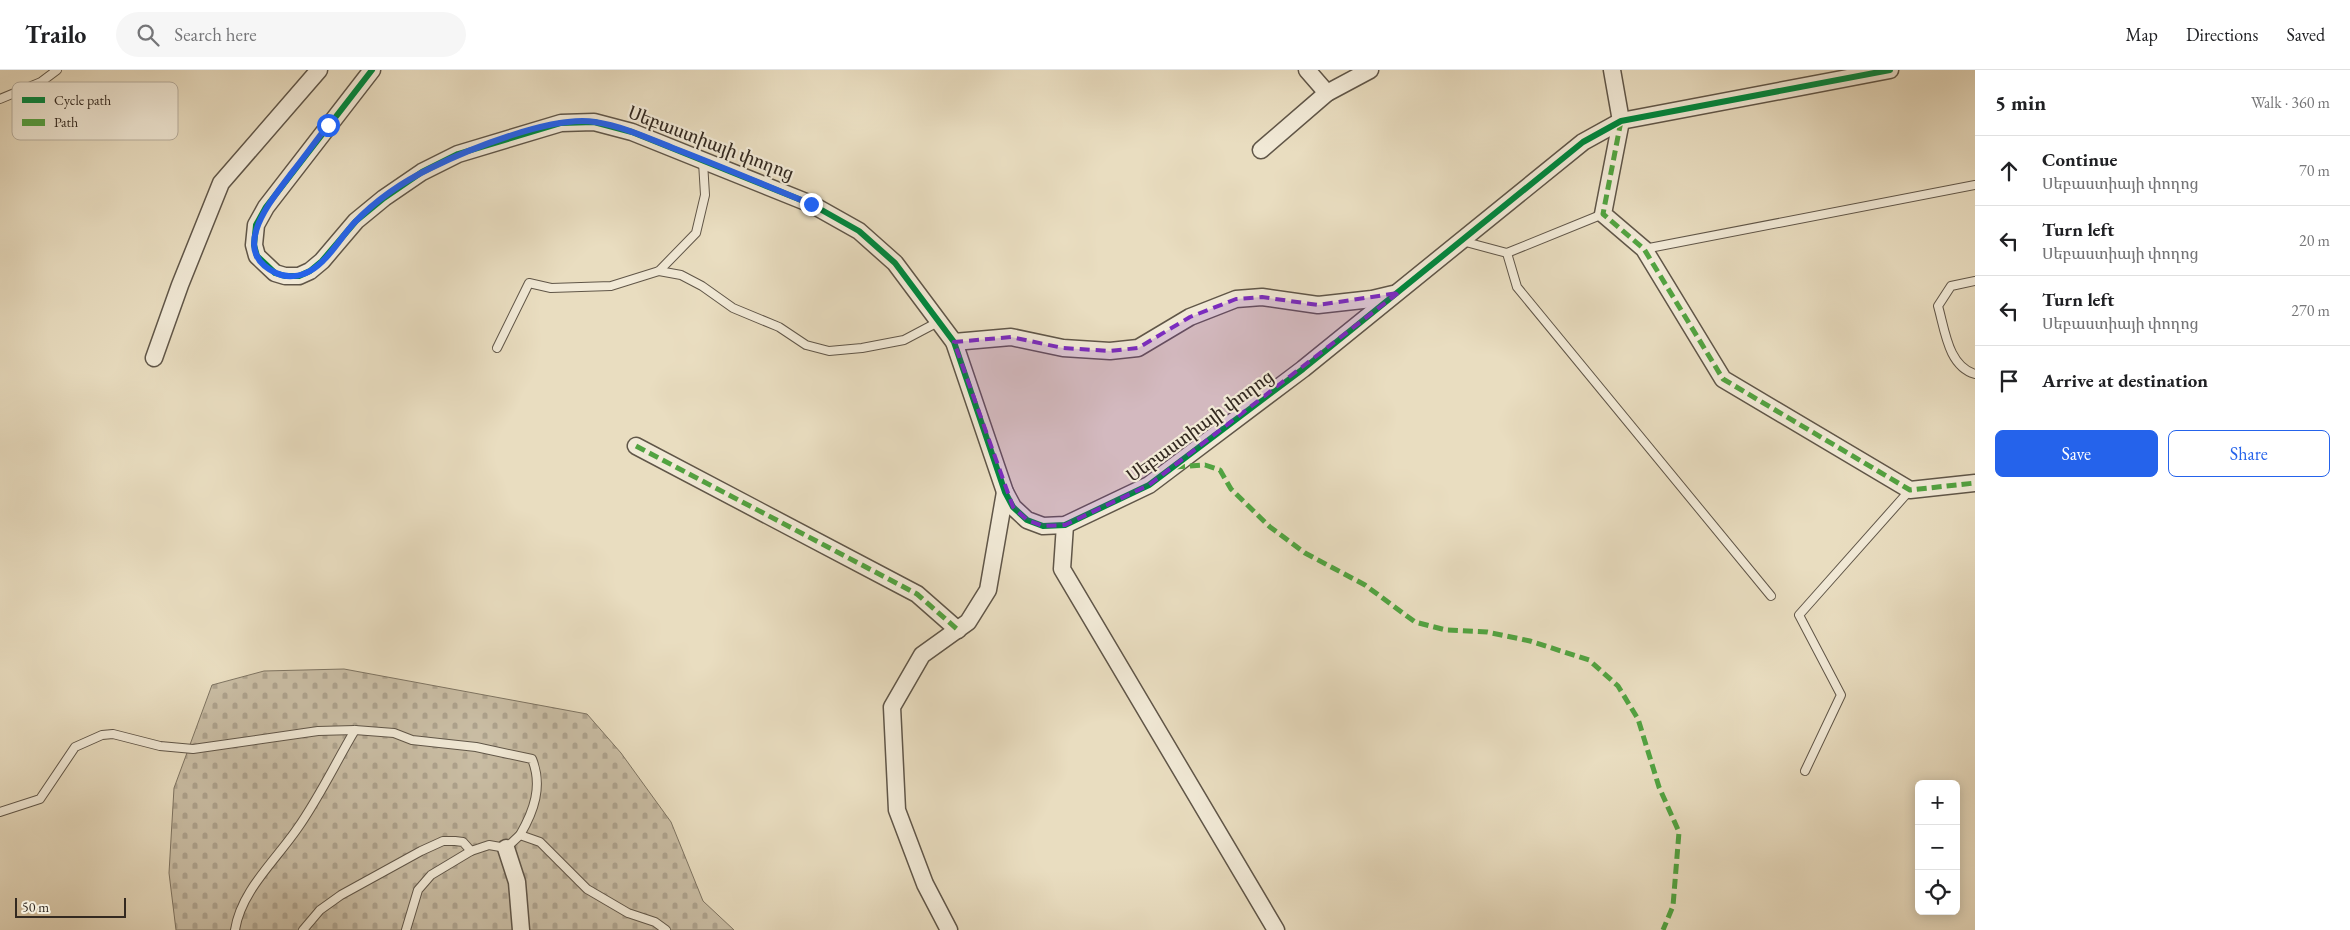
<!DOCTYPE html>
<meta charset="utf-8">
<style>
:root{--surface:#fff;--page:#f6f6f6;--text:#202124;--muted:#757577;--line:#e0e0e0;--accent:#2563eb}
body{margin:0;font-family:"EB Garamond","Noto Serif Armenian",serif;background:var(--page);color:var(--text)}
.controls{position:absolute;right:15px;bottom:15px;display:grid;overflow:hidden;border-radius:8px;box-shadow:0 2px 12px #0003}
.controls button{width:45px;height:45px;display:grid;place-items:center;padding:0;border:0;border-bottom:1px solid var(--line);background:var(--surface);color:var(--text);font:25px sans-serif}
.scale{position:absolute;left:15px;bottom:12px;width:111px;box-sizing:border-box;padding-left:5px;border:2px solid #332920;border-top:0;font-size:14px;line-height:18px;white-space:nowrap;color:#332920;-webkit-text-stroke:4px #f1e9d6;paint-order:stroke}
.stop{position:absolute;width:15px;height:15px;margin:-11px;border:4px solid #2563eb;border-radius:50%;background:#fff}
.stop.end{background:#2563eb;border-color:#fff;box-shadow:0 1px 5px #0008}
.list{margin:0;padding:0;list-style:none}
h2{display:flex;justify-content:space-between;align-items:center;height:65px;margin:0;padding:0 20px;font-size:21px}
h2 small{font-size:16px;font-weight:400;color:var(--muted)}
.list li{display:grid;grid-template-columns:32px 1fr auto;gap:15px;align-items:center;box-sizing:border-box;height:70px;padding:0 20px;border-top:1px solid var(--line)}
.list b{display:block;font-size:19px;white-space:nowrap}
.list p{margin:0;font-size:16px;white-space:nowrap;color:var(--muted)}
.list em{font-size:16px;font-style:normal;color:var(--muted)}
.actions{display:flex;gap:10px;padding:15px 20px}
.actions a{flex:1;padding:11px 0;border:1px solid var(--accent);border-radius:8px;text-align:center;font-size:18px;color:var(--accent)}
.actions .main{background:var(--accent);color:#fff}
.icon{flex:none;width:28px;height:28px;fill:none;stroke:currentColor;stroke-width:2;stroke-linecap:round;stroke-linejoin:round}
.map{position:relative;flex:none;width:1975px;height:860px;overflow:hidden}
header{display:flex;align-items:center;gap:30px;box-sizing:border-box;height:70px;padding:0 25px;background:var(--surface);border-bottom:1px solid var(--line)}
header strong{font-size:24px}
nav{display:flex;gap:28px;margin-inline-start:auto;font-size:18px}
.search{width:350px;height:45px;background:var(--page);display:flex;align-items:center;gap:12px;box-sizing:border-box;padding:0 18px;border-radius:28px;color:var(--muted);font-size:19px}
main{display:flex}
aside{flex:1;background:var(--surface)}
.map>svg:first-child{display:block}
.cemetery{fill:url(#cemetery-stones);stroke:#7e7462}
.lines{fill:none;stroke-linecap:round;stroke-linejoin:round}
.lane-casing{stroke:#605648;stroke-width:10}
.street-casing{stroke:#605648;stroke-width:19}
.lane{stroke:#f1e9d6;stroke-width:8}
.street{stroke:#f1e9d6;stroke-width:16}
.quiet{stroke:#52a341;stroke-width:5;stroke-dasharray:10 5;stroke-linecap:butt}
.cycleway-casing{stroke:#f1e9d6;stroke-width:9}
.cycleway{stroke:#00873e;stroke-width:6}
.route{stroke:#2563eb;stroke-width:6}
.marked{fill:#7b2cbf;fill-opacity:0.2;stroke:#7b2cbf;stroke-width:4;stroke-dasharray:10 6;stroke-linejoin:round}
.labels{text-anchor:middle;stroke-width:4.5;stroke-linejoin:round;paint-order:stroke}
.street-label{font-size:18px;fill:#332920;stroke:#f1e9d6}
.key{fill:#f1e9d6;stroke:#b8af9f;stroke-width:1}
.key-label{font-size:14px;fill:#332920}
</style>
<header>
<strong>Trailo</strong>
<div class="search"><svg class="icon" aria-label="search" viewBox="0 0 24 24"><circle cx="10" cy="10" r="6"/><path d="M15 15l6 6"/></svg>Search here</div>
<nav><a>Map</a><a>Directions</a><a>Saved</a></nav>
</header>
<main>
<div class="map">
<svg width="1975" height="860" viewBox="0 0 1975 860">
<defs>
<pattern id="cemetery-stones" width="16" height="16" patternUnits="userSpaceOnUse" patternTransform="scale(1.25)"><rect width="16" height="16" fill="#cabea5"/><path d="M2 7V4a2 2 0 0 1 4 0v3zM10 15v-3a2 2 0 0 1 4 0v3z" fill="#aea38e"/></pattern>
</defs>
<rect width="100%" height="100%" fill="#e9ddc0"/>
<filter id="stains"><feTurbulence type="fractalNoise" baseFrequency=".004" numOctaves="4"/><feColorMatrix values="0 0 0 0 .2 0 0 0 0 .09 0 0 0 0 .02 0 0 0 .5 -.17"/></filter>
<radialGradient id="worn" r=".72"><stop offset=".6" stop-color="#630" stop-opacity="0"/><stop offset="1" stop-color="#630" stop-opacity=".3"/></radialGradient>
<polygon class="cemetery" points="344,599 587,644 621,683 671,752 703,831 734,860 176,860 169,803 174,718 212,615 264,601"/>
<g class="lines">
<g class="lane-casing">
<g id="lane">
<polyline points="0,29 41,12 57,0"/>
<polyline points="1462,171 1507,183 1603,144"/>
<polyline points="1644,179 1975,115"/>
<polyline points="1507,183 1517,217 1771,526"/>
<polyline points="659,201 681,205 702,216 733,238 779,257 806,275 829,281 862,278 904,270 940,251"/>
<path d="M1975,211L1951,216L1938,236C1945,260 1948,296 1975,304"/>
<polyline points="497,278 529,213 551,218 611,216 659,201 696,163 705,125 703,92"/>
<polyline points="1805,701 1841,625 1799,545 1910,420"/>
<path d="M0,742L40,729L75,677L102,665L113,664L160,676L193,679L318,661L355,660L394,663L412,670L476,677L532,689C543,716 534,741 520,765"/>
<path d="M235,860C241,821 275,791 297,759C319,728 336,692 355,660"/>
<polyline points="303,860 320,840 341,825 421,781 443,771 455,771 463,772 471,781"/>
<polyline points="406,860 418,820 431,805 471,781 489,775 506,778 520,765 540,772 587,819 628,843 655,852 666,860"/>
</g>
</g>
<g class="street-casing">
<g id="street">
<polyline points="372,0 266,137 256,155 254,175 257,186 275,203 285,206 299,206 310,201 322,191 356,151 384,128 422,102 458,84 561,53 594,52 632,62 811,134 859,161 895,193 954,272 1005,422 1013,437 1027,450 1043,456 1065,455 1149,415 1303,299 1583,72 1621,51 1890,0"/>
<polyline points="1307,0 1327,23"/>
<polyline points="1612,0 1621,51 1603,144 1644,179 1723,309 1910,420 1975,413"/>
<polyline points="1261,80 1327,23 1370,0"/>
<polyline points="954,272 1011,267 1063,278 1110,281 1138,278 1190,247 1236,229 1262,227 1318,235 1372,229 1393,224"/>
<polyline points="154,288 180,215 221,113 319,0"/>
<polyline points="636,376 917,524 958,560"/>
<polyline points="1065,455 1062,499 1276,860"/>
<polyline points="506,778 517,812 521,860"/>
<polyline points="949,860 925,814 897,740 892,637 922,585 968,552 988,520 1005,422"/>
</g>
</g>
<use href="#lane" class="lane"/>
<use href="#street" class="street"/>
<g class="quiet">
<polyline points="1621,51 1603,144 1644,179 1723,309 1910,420 1975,413"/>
<polyline points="636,376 917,524 958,560"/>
<polyline points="1175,397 1205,395 1220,400 1231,419 1270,457 1305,483 1365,515 1415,552 1446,560 1487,562 1530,571 1589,590 1618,616 1638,649 1659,717 1679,762 1673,836 1663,860"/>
</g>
<g class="cycleway-casing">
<polyline id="cycleway" points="372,0 266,137 256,155 254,175 257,186 275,203 285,206 299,206 310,201 322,191 356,151 384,128 422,102 458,84 561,53 594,52 632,62 811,134 859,161 895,193 954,272 1005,422 1013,437 1027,450 1043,456 1065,455 1149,415 1303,299 1583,72 1621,51 1890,0"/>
</g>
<use href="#cycleway" class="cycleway"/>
</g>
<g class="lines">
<path class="route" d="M328,55C315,72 303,89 290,105C271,131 228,181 276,203C286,208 300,207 310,201C328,191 340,168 354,153C375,131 404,111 431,98C469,79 553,45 595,52C622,56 648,68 673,78C720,96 765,115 811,134"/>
</g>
<path class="marked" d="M1398,223L1149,415L1065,455L1043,456L1027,450L1013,437L954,272L1011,267L1063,278L1110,281L1138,278L1190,247L1236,229L1262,227L1318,235Z"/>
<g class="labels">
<g class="street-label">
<text transform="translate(711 73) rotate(21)" y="6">Սեբաստիայի փողոց</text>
<text transform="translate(1200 356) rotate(-36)" y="6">Սեբաստիայի փողոց</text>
</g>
</g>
<rect x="12" y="12" width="166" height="58" rx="8" class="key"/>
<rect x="22" y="27" width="23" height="6" fill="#00873e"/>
<rect x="22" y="49" width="23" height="7" fill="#52a341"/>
<g class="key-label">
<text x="54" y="35">Cycle path</text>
<text x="54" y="57">Path</text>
</g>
<rect width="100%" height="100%" filter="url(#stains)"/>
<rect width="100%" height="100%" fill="url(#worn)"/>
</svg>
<div class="controls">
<button>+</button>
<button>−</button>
<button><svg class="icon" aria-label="locate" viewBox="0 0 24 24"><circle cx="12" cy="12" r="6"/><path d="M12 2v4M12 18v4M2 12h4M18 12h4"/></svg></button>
</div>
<div class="scale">50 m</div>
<div class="stop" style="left:328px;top:55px"></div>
<div class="stop end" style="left:811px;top:134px"></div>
</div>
<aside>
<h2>5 min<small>Walk · 360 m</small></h2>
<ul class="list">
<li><svg class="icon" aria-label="ahead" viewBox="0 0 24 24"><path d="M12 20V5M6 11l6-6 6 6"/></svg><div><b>Continue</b><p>Սեբաստիայի փողոց</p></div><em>70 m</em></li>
<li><svg class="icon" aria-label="left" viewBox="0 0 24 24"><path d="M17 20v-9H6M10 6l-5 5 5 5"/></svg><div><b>Turn left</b><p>Սեբաստիայի փողոց</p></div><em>20 m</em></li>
<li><svg class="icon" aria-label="left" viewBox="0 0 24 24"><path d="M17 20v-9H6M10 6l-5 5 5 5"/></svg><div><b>Turn left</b><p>Սեբաստիայի փողոց</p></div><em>270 m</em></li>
<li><svg class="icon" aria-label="arrive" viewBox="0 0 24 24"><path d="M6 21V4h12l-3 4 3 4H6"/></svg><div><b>Arrive at destination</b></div></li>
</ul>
<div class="actions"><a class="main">Save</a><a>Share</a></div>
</aside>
</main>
